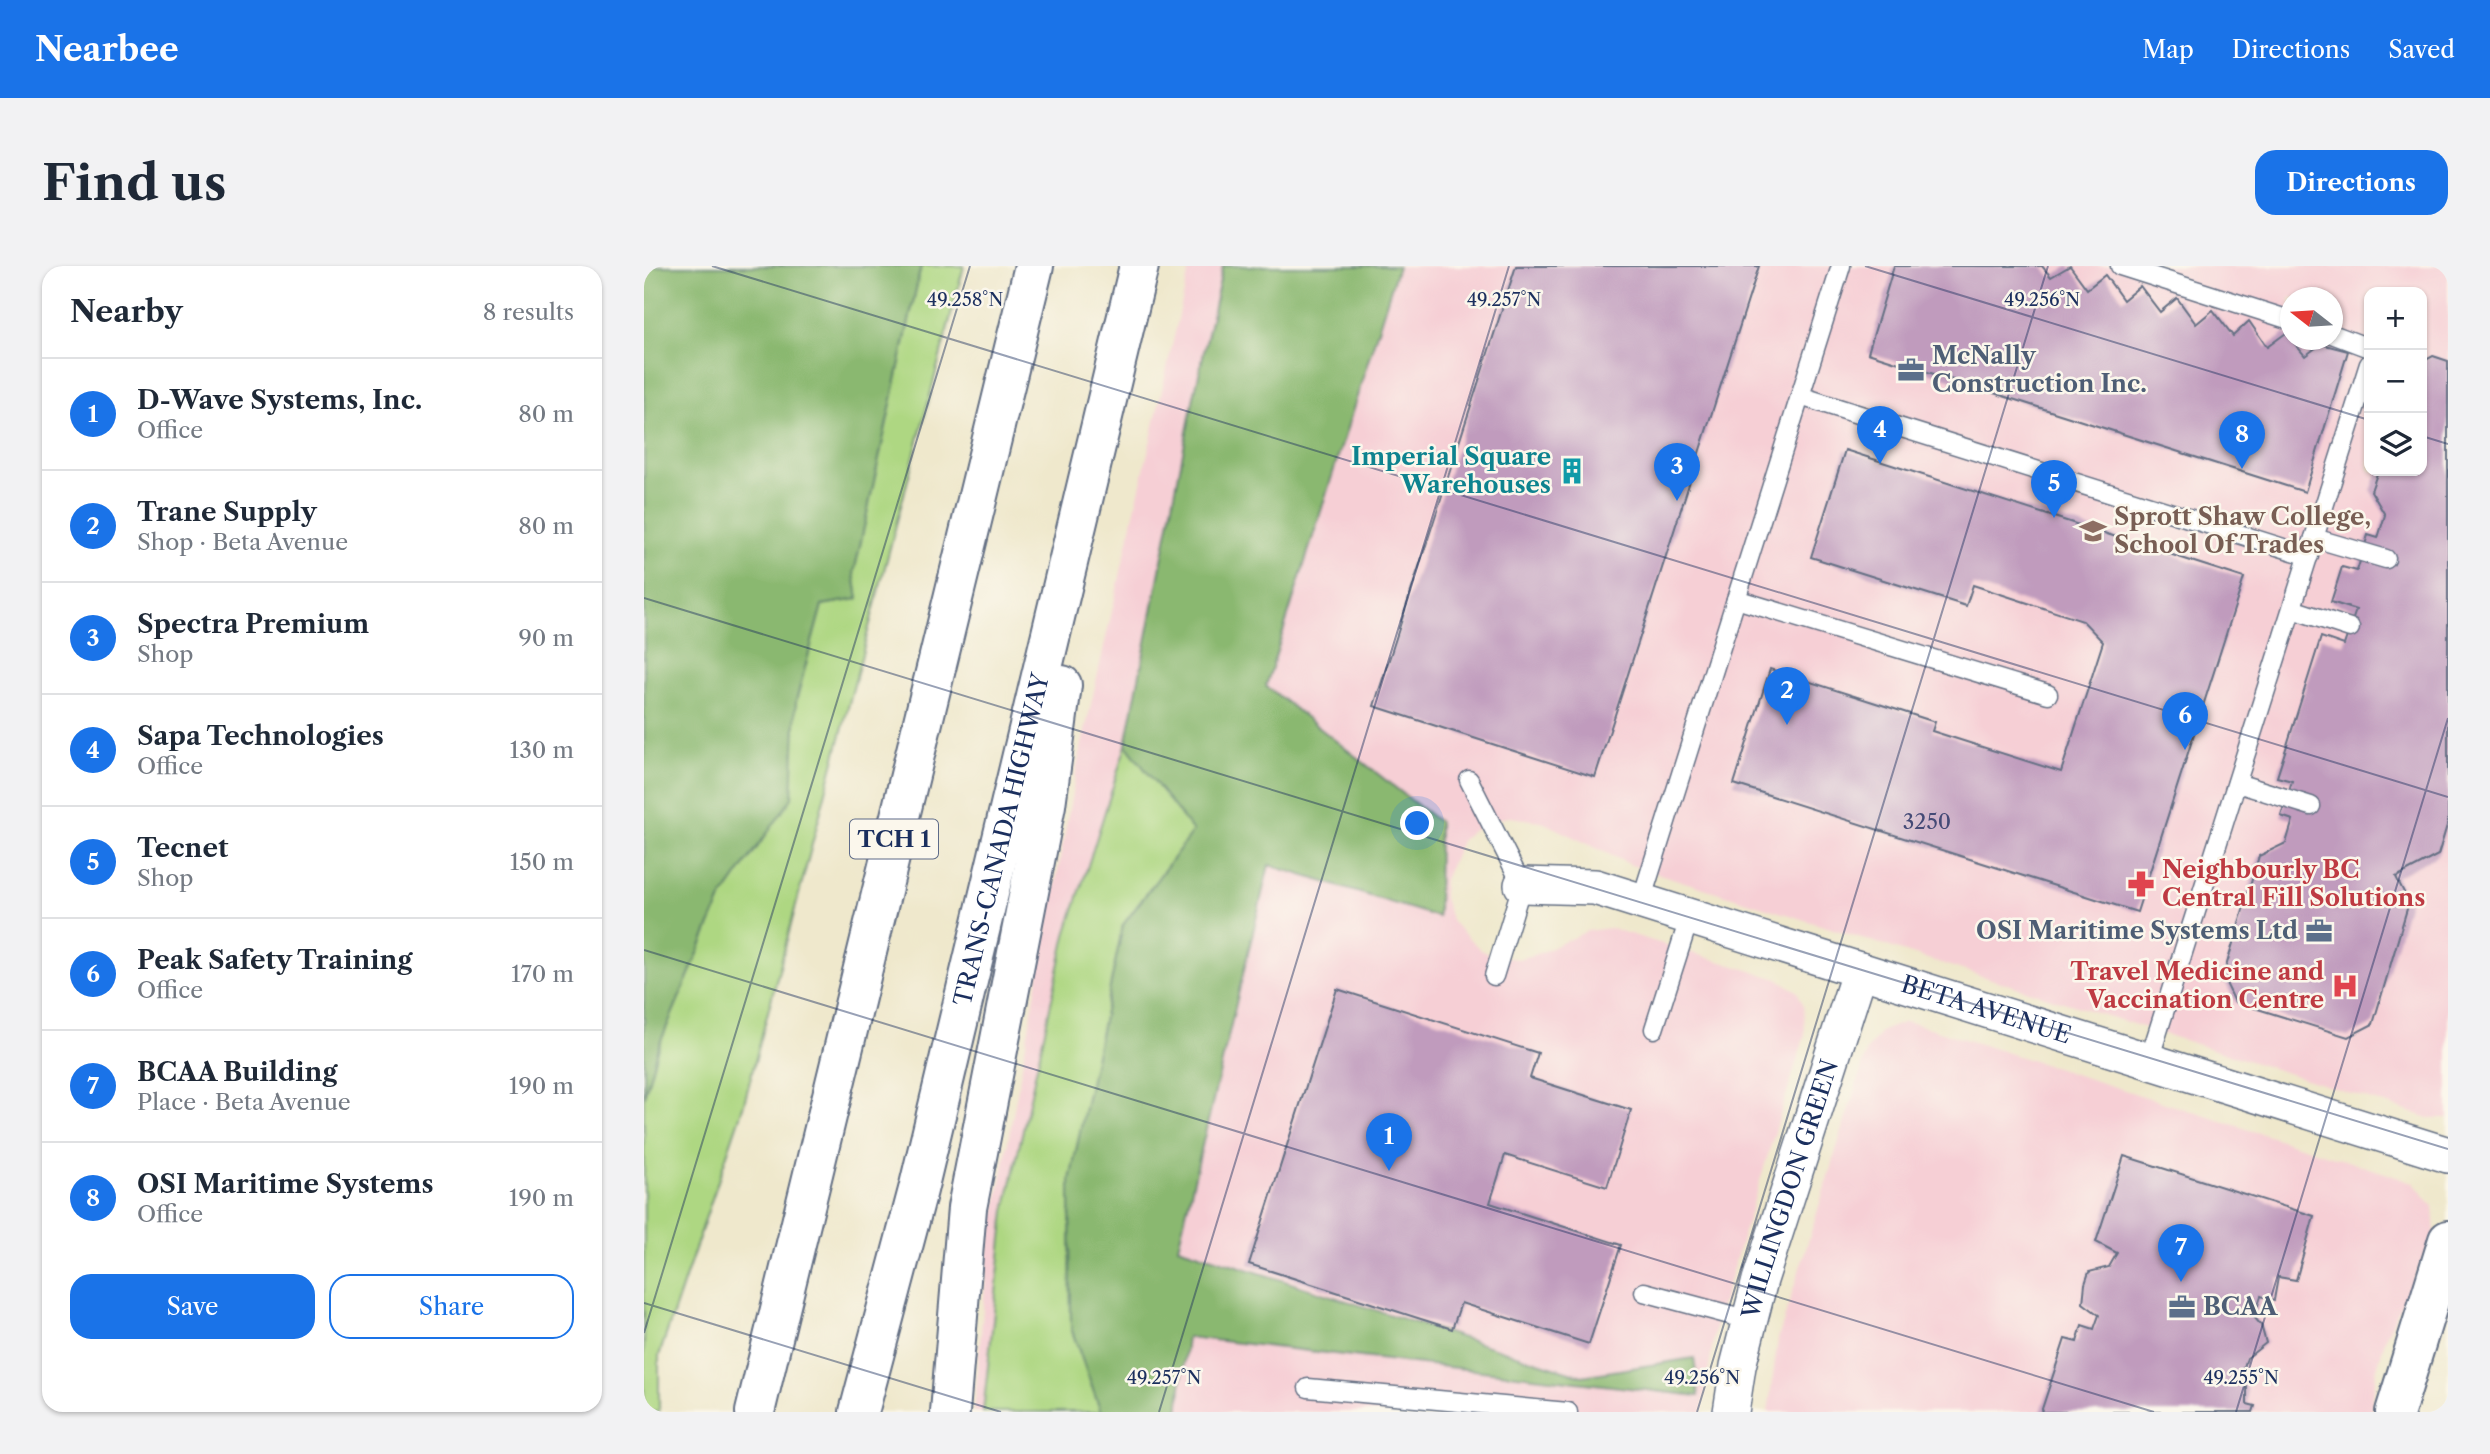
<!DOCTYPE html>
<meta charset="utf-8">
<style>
:root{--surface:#fff;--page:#f2f2f3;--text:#1f2937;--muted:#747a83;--line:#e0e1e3;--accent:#1a73e8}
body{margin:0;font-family:"Libre Caslon Text",serif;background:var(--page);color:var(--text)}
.controls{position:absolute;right:21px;top:21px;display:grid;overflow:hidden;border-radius:14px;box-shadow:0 2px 5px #0004}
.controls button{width:63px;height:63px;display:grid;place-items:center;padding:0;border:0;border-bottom:2px solid var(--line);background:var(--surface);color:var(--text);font:35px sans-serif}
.compass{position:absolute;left:1636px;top:21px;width:63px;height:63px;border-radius:50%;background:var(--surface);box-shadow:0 2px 5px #0004;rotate:287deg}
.you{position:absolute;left:774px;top:558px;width:24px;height:24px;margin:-18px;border:5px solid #fff;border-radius:50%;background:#1a73e8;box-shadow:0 0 0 10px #1a73e833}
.badge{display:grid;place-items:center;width:46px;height:46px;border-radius:50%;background:var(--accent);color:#fff;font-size:23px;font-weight:700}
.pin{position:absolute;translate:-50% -58px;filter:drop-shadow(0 2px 4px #0008)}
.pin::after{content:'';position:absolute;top:37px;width:24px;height:21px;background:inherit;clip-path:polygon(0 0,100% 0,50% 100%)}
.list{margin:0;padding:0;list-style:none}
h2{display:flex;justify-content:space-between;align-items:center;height:91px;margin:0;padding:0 28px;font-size:30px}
h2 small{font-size:23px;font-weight:400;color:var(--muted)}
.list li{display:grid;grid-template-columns:46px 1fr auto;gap:21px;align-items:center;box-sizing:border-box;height:112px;padding:0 28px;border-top:2px solid var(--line)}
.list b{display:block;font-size:26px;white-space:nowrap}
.list p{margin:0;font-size:23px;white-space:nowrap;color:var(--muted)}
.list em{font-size:23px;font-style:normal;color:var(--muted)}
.actions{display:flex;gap:14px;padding:21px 28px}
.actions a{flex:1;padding:16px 0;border:2px solid var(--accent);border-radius:21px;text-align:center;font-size:24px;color:var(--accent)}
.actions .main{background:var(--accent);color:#fff}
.icon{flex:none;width:38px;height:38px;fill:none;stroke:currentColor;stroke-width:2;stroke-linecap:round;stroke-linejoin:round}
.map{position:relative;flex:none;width:1804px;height:1146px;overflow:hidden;border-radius:21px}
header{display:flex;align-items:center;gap:42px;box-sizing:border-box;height:98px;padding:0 35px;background:var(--accent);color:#fff}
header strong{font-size:33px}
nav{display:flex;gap:38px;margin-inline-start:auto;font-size:24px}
.intro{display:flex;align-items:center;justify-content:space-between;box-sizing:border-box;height:168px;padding:0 42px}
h1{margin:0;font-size:49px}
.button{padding:18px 32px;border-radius:21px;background:var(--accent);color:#fff;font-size:24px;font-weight:700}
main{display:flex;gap:42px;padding:0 42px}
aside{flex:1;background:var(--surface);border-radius:21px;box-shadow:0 2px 5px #0004}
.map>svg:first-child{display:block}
.built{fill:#f6cfd5;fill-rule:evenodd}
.green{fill:#aed782;stroke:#648370;stroke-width:2}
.forest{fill:#8ab870;stroke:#527467;stroke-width:2}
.building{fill:#c09bbd}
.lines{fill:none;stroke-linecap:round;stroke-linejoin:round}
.service-casing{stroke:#657084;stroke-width:21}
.minor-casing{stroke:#657084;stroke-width:38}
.secondary-casing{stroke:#657084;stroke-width:42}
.motorway-casing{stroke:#657084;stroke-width:42}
.service{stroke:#fff;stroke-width:18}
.minor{stroke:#fff;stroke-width:35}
.secondary{stroke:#fff;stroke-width:38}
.motorway{stroke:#fff;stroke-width:38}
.ticks{fill:none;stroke:#1b2f5e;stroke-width:2;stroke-opacity:0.45}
.labels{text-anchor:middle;stroke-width:5;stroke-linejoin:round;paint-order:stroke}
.number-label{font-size:21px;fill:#444a76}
.shield{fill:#fbf7ec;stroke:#5e6b89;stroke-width:2}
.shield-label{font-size:23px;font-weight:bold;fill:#1b2f5e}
.service-label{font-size:24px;font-weight:bold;fill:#4e5e75;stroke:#fbf7ec;text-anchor:start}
.culture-label{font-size:24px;font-weight:bold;fill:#0d838f;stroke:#fbf7ec;text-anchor:end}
.education-label{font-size:24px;font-weight:bold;fill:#785e54;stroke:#fbf7ec;text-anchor:start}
.street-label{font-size:24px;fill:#1b2f5e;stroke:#fbf7ec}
.health-label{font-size:24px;font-weight:bold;fill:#be3a42;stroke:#fbf7ec;text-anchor:start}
.ticks-label{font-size:18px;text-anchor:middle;fill:#1b2f5e;stroke:#fbf7ec;stroke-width:5;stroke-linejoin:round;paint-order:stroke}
</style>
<header>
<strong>Nearbee</strong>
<nav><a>Map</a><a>Directions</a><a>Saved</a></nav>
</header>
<div class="intro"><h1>Find us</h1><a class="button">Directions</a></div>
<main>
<aside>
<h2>Nearby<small>8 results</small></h2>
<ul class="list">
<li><span class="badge">1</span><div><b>D-Wave Systems, Inc.</b><p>Office</p></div><em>80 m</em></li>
<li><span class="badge">2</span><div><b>Trane Supply</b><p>Shop · Beta Avenue</p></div><em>80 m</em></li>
<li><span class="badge">3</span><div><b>Spectra Premium</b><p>Shop</p></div><em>90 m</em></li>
<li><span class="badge">4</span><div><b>Sapa Technologies</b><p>Office</p></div><em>130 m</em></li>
<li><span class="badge">5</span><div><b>Tecnet</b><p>Shop</p></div><em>150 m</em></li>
<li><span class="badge">6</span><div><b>Peak Safety Training</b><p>Office</p></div><em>170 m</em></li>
<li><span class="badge">7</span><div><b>BCAA Building</b><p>Place · Beta Avenue</p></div><em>190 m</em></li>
<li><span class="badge">8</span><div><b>OSI Maritime Systems</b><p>Office</p></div><em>190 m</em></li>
</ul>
<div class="actions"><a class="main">Save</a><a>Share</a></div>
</aside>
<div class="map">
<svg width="1804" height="1146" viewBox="0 0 1804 1146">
<rect width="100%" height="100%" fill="#fbf7ec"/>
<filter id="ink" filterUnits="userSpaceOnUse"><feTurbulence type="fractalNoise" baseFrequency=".0143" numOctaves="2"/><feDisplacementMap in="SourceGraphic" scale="14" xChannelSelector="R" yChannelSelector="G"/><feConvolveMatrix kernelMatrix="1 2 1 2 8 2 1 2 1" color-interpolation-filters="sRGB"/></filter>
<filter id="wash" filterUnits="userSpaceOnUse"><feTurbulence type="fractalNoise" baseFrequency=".00686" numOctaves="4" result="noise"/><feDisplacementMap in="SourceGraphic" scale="28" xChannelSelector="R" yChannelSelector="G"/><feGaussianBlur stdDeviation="1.57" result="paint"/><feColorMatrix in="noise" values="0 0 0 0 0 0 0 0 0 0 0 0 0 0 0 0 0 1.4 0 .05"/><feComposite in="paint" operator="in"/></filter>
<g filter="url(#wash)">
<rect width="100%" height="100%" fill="#efe8cc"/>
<g class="built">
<path d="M546,0H1804V852H1785L987,599L896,555L865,551L850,554L829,564L817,575L799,616L800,632L808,656L837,684L849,690L874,693L896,687L943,665L966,662L1134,713L1153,725L1160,740L1161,769L1072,1057L1058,1146H330L344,985L433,500ZM1725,26H1778V205H1725ZM1646,32H1688V74H1646Z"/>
<polygon points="1261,756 1273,758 1769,916 1789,940 1791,967 1742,1070 1732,1106 1727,1146 1124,1146 1134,1073 1223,784 1238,765"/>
</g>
<g class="green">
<polygon points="277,0 320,0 99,841 15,1090 15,1146 0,1146 0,831 13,784 77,633 147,532 152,435 178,339 214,333 210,307"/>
<polygon points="482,479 550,565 479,659 426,914 427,1062 457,1146 339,1146 361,945 422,669"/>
</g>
<g class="forest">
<polygon points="0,0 277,0 210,307 214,333 178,339 152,435 148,532 77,633 13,784 0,831"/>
<polygon points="579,0 754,0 622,420 795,556 794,651 625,599 534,981 938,1110 1050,1092 1055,1130 543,1071 534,1146 457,1146 427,1062 426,914 479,659 549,565 482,479 549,135"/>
</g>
<g id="blocks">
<g class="building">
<polygon points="872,0 1115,0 951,511 730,440"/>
<polygon points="1250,0 1398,0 1407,11 1426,0 1443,23 1461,9 1479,34 1496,20 1516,46 1533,32 1552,58 1569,44 1589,70 1605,55 1623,81 1642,67 1661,90 1677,78 1704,85 1661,226 1224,87"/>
<polygon points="1789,90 1804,95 1804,556 1794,589 1752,611 1765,636 1729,758 1704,771 1591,736 1579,711 1615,590 1642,577 1649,554 1637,550 1648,515 1633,511 1677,371 1700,379 1712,344 1687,336 1698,301 1713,305 1724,269 1734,272 1741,249 1727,225 1734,205 1778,205 1778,96"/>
<polygon points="1201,184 1600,312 1493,646 1090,518 1126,403 1291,456 1288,465 1417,506 1459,376 1439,355 1329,319 1322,340 1167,291"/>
<polygon points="693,723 894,787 886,812 987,844 963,921 861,889 846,937 977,979 945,1078 817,1037 808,1063 605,998"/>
<polygon points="1480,890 1670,950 1652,1014 1634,1011 1630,1034 1617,1030 1610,1051 1617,1059 1622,1077 1603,1092 1595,1116 1603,1121 1603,1138 1611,1140 1609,1146 1397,1146 1421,1073 1433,1076 1438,1059 1450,1063 1455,1049 1439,1037 1441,1018 1445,1006 1465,1001 1473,987 1452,976"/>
</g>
</g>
</g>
<g filter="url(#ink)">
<use href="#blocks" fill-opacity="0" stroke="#657084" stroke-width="2"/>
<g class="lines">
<g class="service-casing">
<g id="service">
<polyline points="1476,0 1646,54"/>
<polyline points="1688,68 1725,82"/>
<polyline points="1156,130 1665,290"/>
<polyline points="1670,272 1742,293"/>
<polyline points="1092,333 1404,428"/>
<polyline points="1648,343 1706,362"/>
<polyline points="825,514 878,619 850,710"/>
<polyline points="1593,517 1667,540"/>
<polyline points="997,635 1197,0"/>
<polyline points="1010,763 1046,650"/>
<polyline points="1505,794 1725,98"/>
<polyline points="1000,1026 1105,1054"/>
<polyline points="664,1122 924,1146"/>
</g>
</g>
<g class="minor-casing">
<g id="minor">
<path id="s1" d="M878,619L951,621L1804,889"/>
<path id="s2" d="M1087,1146L1094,1100L1116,1014L1216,704"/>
</g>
</g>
<g class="secondary-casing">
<polyline id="secondary" points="1751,1146 1804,974"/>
</g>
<g class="motorway-casing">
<g id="motorway">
<polyline points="111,1146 390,0"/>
<path id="s3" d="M215,1146L274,924L495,0"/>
<polyline points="306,1146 323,942 402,539 418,419"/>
</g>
</g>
<use href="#service" class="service"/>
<use href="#minor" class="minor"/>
<use href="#secondary" class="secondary"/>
<use href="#motorway" class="motorway"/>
</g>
</g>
<path class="ticks" d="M68,0L1804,531M1221,0L1725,154M1778,170L1804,178M0,332L1804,883M0,684L1510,1146M0,1037L357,1146M0,1067L326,0M515,1146L865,0M1053,1146L1404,0M1592,1146L1804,452"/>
<defs>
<g id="office-bare" transform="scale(2.1)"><path d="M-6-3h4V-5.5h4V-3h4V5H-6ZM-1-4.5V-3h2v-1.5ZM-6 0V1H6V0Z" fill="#5c6f8a" stroke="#fbf7ec" stroke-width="2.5" paint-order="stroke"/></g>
<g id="building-bare" transform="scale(2.1)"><path d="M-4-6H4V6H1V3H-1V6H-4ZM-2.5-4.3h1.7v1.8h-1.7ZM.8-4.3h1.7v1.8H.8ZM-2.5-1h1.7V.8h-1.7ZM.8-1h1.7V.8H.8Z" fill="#0f9aa8" stroke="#fbf7ec" stroke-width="2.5" paint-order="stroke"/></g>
<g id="university-bare" transform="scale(2.1)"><path d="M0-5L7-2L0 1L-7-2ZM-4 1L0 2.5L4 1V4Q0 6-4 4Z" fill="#8d6e63" stroke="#fbf7ec" stroke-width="2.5" paint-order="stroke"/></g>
<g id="pharmacy-bare" transform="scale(2.1)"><path d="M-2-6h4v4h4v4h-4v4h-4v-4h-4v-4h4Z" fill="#e0444e" stroke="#fbf7ec" stroke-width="2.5" paint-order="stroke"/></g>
<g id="hospital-bare" transform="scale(2.1)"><path d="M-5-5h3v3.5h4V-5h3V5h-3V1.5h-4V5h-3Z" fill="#e0444e" stroke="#fbf7ec" stroke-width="2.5" paint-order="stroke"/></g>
</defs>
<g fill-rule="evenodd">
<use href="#office-bare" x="1267" y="104"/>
<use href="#building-bare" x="928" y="205"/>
<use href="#university-bare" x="1449" y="265"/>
<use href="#pharmacy-bare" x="1497" y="618"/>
<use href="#office-bare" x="1675" y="665"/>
<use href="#hospital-bare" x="1701" y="720"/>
<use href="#office-bare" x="1538" y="1041"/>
</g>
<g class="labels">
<g class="number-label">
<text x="1283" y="563">3250</text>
</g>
<rect class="shield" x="206" y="553.5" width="88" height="39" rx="5"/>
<g class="shield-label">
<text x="250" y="581">TCH 1</text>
</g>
<g class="service-label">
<text x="1288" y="98">McNally<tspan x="1288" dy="28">Construction Inc.</tspan></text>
<text x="1654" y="673" text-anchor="end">OSI Maritime Systems Ltd</text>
<text x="1559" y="1049">BCAA</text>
</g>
<g class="culture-label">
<text x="907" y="199">Imperial Square<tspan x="907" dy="28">Warehouses</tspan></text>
</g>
<g class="education-label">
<text x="1470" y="259">Sprott Shaw College,<tspan x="1470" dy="28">School Of Trades</tspan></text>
</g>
<g class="street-label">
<text dy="8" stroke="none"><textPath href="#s3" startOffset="590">TRANS-CANADA HIGHWAY</textPath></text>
<text dy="8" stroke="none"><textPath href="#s1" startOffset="483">BETA AVENUE</textPath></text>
<text dy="8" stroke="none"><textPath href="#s2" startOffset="231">WILLINGDON GREEN</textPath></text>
</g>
<g class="health-label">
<text x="1518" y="612">Neighbourly BC<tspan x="1518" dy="28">Central Fill Solutions</tspan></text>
<text x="1680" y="714" text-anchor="end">Travel Medicine and<tspan x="1680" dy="28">Vaccination Centre</tspan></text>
</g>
</g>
<g class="ticks-label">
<text x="321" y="40">49.258°N</text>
<text x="860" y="40">49.257°N</text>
<text x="1398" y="40">49.256°N</text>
<text x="520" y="1118">49.257°N</text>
<text x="1058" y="1118">49.256°N</text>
<text x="1597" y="1118">49.255°N</text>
</g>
</svg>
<div class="controls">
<button>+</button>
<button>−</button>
<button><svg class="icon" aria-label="layers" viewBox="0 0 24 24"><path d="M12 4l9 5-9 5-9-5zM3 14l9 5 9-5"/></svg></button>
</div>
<svg class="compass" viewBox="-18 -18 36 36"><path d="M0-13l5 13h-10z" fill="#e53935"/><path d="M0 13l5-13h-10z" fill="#747a83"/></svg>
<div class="you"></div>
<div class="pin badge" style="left:745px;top:905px">1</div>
<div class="pin badge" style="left:1143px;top:459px">2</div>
<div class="pin badge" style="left:1033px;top:235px">3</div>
<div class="pin badge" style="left:1236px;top:198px">4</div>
<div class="pin badge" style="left:1410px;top:252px">5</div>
<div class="pin badge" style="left:1541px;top:484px">6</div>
<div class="pin badge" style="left:1537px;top:1016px">7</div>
<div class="pin badge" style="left:1598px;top:203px">8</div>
</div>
</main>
